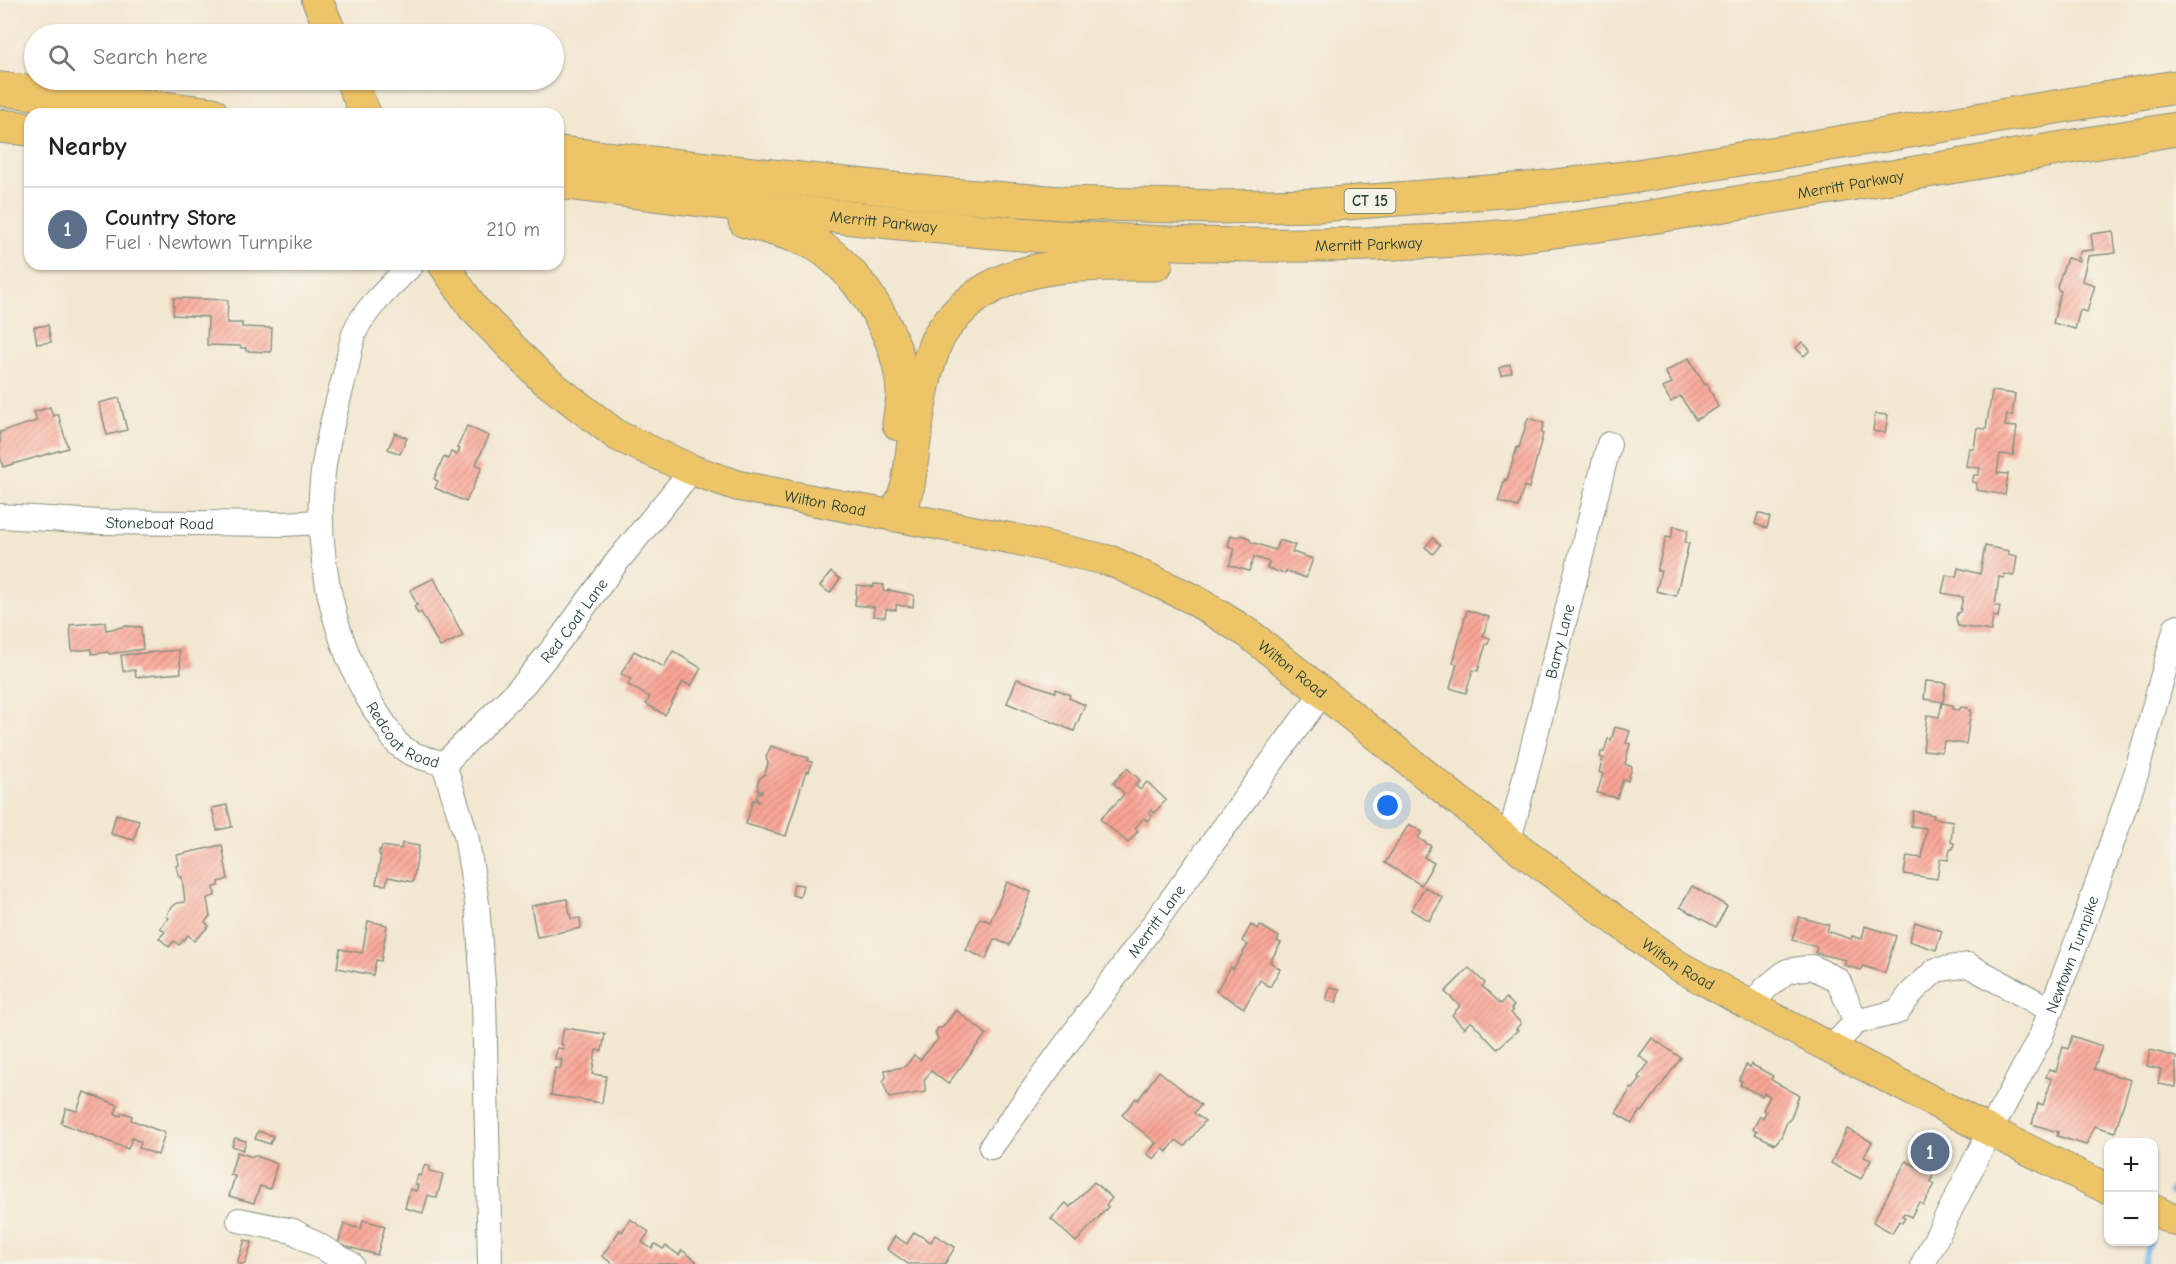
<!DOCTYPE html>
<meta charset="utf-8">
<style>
:root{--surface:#fff;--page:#f6f6f6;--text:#202124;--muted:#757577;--line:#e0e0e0;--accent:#c8321e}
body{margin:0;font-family:"Comic Neue",sans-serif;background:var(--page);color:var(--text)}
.controls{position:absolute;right:18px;bottom:18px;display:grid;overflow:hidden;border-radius:12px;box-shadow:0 2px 4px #0004}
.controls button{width:54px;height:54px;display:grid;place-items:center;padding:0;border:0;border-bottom:2px solid var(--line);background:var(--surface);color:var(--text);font:30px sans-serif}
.you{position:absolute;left:1388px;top:806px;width:21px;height:21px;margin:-15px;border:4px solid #fff;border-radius:50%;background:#1a73e8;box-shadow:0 0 0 9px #1a73e833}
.badge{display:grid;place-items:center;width:39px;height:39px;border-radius:50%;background:var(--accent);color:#fff;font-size:20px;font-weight:700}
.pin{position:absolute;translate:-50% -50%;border:3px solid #fff;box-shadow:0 2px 6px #0006}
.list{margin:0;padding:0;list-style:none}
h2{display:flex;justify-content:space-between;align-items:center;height:78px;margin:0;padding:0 24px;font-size:26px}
h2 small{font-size:20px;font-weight:400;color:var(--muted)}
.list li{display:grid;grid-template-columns:39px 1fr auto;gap:18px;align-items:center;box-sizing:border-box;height:84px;padding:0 24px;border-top:2px solid var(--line)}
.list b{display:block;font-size:22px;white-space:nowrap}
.list p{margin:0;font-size:20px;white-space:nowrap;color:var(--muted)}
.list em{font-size:20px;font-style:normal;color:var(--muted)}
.icon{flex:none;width:33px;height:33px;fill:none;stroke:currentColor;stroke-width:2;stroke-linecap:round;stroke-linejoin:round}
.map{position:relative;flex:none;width:2176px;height:1264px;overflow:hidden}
.search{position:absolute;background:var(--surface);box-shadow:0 2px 4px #0004;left:24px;top:24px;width:540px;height:66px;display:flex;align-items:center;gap:15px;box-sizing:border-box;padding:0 21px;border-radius:33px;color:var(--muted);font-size:22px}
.panel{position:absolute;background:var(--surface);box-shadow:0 2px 4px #0004;left:24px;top:108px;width:540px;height:162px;border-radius:18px}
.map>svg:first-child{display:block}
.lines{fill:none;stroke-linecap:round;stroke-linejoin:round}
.stream{stroke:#70b8e8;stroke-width:6}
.building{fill:url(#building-hatch)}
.minor-casing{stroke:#889282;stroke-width:26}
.major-casing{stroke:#889282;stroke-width:32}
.highway-casing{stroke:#889282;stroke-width:35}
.minor{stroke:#fff;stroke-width:24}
.major{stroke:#eec469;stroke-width:30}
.highway{stroke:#eec469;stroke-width:33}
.labels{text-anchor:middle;stroke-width:4.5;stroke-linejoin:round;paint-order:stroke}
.shield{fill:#f7f3e8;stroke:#60746a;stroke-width:1.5}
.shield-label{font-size:15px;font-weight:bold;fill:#1f3d34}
.street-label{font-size:16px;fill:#1f3d34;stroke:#f7f3e8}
</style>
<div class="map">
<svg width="2176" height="1264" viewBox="0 0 2176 1264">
<defs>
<pattern id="building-hatch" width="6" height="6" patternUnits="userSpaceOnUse" patternTransform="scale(1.5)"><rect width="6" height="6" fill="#faa596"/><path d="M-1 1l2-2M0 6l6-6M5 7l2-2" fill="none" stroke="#ca887b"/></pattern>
</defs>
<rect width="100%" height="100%" fill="#f7f3e8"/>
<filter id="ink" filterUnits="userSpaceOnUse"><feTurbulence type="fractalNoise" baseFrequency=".0167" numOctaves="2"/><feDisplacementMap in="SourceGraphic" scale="12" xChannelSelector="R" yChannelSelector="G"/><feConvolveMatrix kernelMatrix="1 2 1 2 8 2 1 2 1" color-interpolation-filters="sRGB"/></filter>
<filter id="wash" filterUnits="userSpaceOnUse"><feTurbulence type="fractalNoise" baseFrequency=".008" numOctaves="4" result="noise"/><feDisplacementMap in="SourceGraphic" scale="24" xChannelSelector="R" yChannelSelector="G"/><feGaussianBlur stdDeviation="1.35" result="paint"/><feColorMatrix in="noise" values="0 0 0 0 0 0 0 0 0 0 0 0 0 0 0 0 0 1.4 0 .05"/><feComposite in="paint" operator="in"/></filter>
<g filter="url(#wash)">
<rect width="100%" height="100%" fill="#f2e7d0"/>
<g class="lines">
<g class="stream">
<polyline points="2171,1193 2176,1181"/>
<polyline points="2143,1264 2149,1242"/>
</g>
</g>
<g id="blocks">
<g class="building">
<polygon points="2113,231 2116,253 2088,256 2082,281 2095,285 2087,312 2080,310 2075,329 2053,323 2061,291 2058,290 2057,286 2067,258 2079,261 2080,259 2077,258 2081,251 2093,250 2091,234"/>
<polygon points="174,298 228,300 227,323 242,323 242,327 272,328 271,352 246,351 246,348 241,348 240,346 207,345 208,317 173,315"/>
<polygon points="48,325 51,342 37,344 34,327"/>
<polygon points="1802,342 1810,350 1804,356 1796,348"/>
<polygon points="1689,358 1705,385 1707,383 1718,407 1696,420 1680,396 1671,402 1663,388 1672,383 1665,372"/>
<polygon points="1510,364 1512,372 1501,376 1499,368"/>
<polygon points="1992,391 2015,394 2012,416 2007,415 2005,426 2017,427 2013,455 2000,454 1997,473 2008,474 2005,495 1976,490 1977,483 1972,482 1974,475 1978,475 1980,468 1966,466 1969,448 1974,449 1977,428 1986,429"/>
<polygon points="119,398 127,430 107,435 99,403"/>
<polygon points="50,407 53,416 58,414 68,448 3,467 0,456 0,432 37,421 34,412"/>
<polygon points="1875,414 1888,415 1885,433 1873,431"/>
<polygon points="1528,418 1544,423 1541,433 1543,434 1529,488 1524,486 1518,507 1498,501 1505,479 1507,480 1517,447 1519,448"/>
<polygon points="467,426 489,436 476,464 482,467 466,502 435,488 438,481 434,479 444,457 448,459 451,452 457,455 460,449 457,448"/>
<polygon points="395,433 407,438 400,454 388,449"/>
<polygon points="1758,513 1770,517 1767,528 1755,524"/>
<polygon points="1674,526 1688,530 1685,542 1689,543 1676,596 1656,591 1661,571 1657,571 1666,537 1671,538"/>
<polygon points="1231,535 1237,537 1242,535 1249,538 1251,542 1275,550 1279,540 1295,545 1292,552 1313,559 1306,578 1286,571 1285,574 1267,568 1269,562 1254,557 1249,571 1229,565 1235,549 1228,547"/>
<polygon points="1433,538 1440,545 1433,554 1425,547"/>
<polygon points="1985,546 2009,551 2008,554 2017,556 2014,576 2004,574 2004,578 1999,577 1995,606 2000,606 1998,617 1993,616 1991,631 1958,626 1956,618 1957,613 1960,612 1963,597 1942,593 1946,575 1956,577 1958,568 1980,574"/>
<polygon points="831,572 840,579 830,593 820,586"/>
<polygon points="434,578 463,636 440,647 421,612 418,614 414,606 417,605 410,590"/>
<polygon points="874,584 884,585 883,591 888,592 888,590 914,595 913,607 896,605 896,610 886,609 885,617 873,616 874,607 855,605 857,585 874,587"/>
<polygon points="1467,610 1489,617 1483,636 1490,638 1488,644 1486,644 1478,671 1473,670 1466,693 1450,688 1457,664 1453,663"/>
<polygon points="105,622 106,630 127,626 141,627 143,649 109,654 108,652 92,654 92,649 72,651 70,625"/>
<polygon points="179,650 181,673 136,677 135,670 123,671 121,655"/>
<polygon points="634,651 664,667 673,651 701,668 691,686 683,682 665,715 646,704 650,697 628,685 631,679 621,674"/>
<polygon points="1017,679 1055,692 1056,689 1070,695 1069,698 1085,705 1074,731 1007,703"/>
<polygon points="1926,681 1946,683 1943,702 1924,699"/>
<polygon points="1942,703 1952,705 1952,709 1959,710 1961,707 1968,708 1969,711 1971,710 1966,744 1944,741 1942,752 1923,750 1927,715 1939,717"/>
<polygon points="1615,727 1630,731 1626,743 1630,744 1625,764 1632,767 1628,781 1623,779 1617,798 1597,793 1603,774 1599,772 1603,758 1600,757 1601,752 1604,752 1608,739 1611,740"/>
<polygon points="771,746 809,758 808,761 812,762 809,772 806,771 786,836 746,824 753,800 759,802 759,801 756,799 758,792 761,793 762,791 758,790 758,784 759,779 765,774 768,763 766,757"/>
<polygon points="1127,768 1140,780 1135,785 1140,790 1147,782 1166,800 1154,813 1151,810 1149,813 1152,816 1147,821 1144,818 1135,828 1138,831 1128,843 1100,819 1121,798 1124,793 1113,783"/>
<polygon points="227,805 232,827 217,830 212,808"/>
<polygon points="1913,811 1934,815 1933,818 1953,821 1951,842 1954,843 1953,849 1950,849 1948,860 1940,859 1937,879 1904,874 1907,856 1922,858 1926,828 1911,826"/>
<polygon points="116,814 139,820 134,840 111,834"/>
<polygon points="1409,824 1422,832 1418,838 1431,846 1424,857 1434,863 1421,885 1385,863"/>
<polygon points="402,843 419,846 413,882 388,877 386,885 376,884 381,855 379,855 379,850 381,850 382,846 401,849"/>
<polygon points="222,845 228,879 219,882 219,886 214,887 215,896 207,898 210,916 205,922 209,926 194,941 188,935 179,945 174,941 169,947 159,938 165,932 160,928 169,918 167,917 169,910 177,903 185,902 182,877 179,877 176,866 179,865 177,855"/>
<polygon points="1007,882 1031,892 1010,945 994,939 986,959 966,950 980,918 990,922"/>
<polygon points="794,884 803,885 800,897 792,895"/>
<polygon points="1692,886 1727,906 1716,927 1680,907"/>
<polygon points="1425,887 1443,898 1429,921 1411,910"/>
<polygon points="567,899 571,919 580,918 581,928 537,937 531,906"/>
<polygon points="1799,917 1829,925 1827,931 1851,939 1852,936 1862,939 1865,926 1896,936 1885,973 1863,966 1861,970 1844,965 1846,960 1815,953 1817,947 1792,940"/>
<polygon points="368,921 387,925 381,961 376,960 373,975 337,968 340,949 362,953"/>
<polygon points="1915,922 1942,931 1936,950 1909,941"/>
<polygon points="1251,925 1258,929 1260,925 1279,937 1277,941 1281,943 1270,962 1280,969 1270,987 1260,980 1244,1008 1216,991 1231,967 1233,969 1248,945 1242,941"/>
<polygon points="1469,968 1485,983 1482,986 1501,1004 1506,998 1514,1006 1511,1009 1513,1011 1511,1013 1521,1023 1516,1029 1518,1030 1497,1049 1471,1021 1464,1028 1452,1015 1460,1006 1445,992"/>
<polygon points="1330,987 1340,989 1336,1003 1326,1000"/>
<polygon points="956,1010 986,1034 948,1084 931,1071 924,1080 926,1092 889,1098 883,1082 886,1077 885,1070 905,1067 914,1055 920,1060 938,1039 935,1033 938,1028 942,1028"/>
<polygon points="564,1028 605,1034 602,1051 596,1050 592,1074 606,1076 602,1103 551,1095 555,1068 560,1069 562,1060 555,1059 557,1048 564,1049 564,1045 561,1044"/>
<polygon points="2072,1036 2102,1046 2094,1069 2131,1080 2115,1132 2094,1126 2086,1145 2057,1136 2058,1132 2032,1124 2038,1103 2043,1105 2052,1079 2046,1077 2049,1069 2056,1071 2063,1047 2068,1049"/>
<polygon points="1652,1038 1681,1058 1642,1112 1640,1111 1632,1123 1616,1113 1631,1088 1633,1089 1641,1079 1638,1077 1649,1063 1639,1056"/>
<polygon points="2150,1050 2176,1057 2176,1087 2158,1084 2161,1069 2147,1066"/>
<polygon points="1751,1064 1773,1076 1771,1079 1773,1081 1799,1095 1791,1118 1787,1122 1781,1137 1775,1144 1755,1134 1757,1131 1753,1129 1760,1116 1763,1118 1766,1112 1763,1110 1770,1096 1764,1093 1762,1096 1740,1085 1742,1081 1739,1080 1746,1065 1750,1067"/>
<polygon points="1159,1071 1201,1105 1194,1113 1205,1121 1185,1146 1176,1140 1167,1152 1163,1148 1154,1159 1147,1154 1156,1143 1122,1115 1136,1098 1138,1100"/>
<polygon points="84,1092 118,1105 115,1114 121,1116 122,1112 132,1116 131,1120 165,1133 158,1155 139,1148 141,1142 132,1138 128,1149 61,1123 66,1108 77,1111"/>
<polygon points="1847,1129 1872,1142 1864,1157 1871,1160 1861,1179 1831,1163"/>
<polygon points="258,1131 273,1136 270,1144 255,1139"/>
<polygon points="235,1138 246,1141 243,1150 232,1146"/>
<polygon points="237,1152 253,1157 254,1155 277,1164 270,1189 260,1186 254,1203 229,1196 235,1176 230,1175"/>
<polygon points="1906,1161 1928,1173 1929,1171 1933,1173 1931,1182 1935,1184 1923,1205 1919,1202 1911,1217 1904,1213 1902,1216 1905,1218 1902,1223 1899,1221 1892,1233 1873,1222"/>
<polygon points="425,1165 430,1167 429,1171 443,1174 437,1198 428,1195 423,1213 405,1208 410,1189 416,1191 418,1185 415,1184 418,1175 420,1176"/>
<polygon points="1094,1182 1112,1198 1106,1205 1108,1207 1076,1242 1051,1219 1066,1203 1070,1207"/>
<polygon points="630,1219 649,1232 642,1242 652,1249 655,1244 663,1249 666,1246 679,1255 682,1250 696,1261 694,1264 613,1264 602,1256 620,1230 622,1232"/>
<polygon points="363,1220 385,1226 377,1255 338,1244 344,1224 361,1229"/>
<polygon points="914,1232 931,1242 935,1235 955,1247 945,1264 908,1264 887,1249 895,1236 907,1244"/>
<polygon points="245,1240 252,1242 245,1264 241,1264 237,1263"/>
</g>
</g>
</g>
<g filter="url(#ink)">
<use href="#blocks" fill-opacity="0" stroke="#889282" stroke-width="1.5"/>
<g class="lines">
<g class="minor-casing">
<g id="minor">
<path id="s1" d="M412,264C396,281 365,309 356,329C350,342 349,360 345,374C335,412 323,454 321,494C318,572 338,657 383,722C388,729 392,738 398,744C410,756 429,759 444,764"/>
<path id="s2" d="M0,516L98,522L283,524L321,522"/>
<polyline points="444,764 466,835 477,903 484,998 490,1264"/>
<path id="s3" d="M444,764L524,684L559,641L616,563L692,470"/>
<path id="s4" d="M1509,841L1609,444"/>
<polyline points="1751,1006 1766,988 1787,971 1812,967 1838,980 1856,1022"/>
<polyline points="1831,1048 1856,1022 1897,1012 1912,992 1936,970 1968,965 2051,1010"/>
<path id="s5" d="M991,1147L1322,693"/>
<polyline points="239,1220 293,1231 351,1264"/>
<path id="s6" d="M1923,1264L1990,1131L2041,1036L2082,928L2136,774L2176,627"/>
</g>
</g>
<g class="major-casing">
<g id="major">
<polyline points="317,0 332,34"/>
<polyline points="350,80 366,114"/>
<path id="s7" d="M443,264L473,308L542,378L618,436L692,470L739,486L1014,539L1111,561L1191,598L1248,633L1509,841L1675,964L1771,1017L1990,1131L2108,1189"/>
<polyline points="2154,1210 2176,1221"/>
</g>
</g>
<g class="highway-casing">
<g id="highway">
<polyline points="0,89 212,114"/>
<polyline points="0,126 30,129"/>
<polyline points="558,153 949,195 1062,203 1217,207 1319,205 1528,189 1625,178 2176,87"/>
<path id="s8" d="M558,182C844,218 1125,257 1415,242C1458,240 1502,238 1545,232C1629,222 1713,207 1796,193C1923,172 2049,150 2176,129"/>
<path d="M745,221C766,227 801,235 819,246C863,276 901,339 903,393C903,403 900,414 899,424"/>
<path d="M894,515L903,499L908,485C915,440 918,392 933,350C939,331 954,315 968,303C1022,258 1090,265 1156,264"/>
</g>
</g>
<use href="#minor" class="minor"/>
<use href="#major" class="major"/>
<use href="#highway" class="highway"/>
</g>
</g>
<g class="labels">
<rect class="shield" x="1344.5" y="189" width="51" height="24" rx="4.5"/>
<g class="shield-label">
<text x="1370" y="206">CT 15</text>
</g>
<g class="street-label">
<text dy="6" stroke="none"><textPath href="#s8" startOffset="1300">Merritt Parkway</textPath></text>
<text dy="6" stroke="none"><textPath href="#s8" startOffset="328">Merritt Parkway</textPath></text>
<text dy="6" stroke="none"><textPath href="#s8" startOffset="814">Merritt Parkway</textPath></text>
<text dy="6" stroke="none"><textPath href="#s7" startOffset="466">Wilton Road</textPath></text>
<text dy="6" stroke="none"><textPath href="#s2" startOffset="160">Stoneboat Road</textPath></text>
<text dy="6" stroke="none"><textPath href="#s3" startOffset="194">Red Coat Lane</textPath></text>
<text dy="6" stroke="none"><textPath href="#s4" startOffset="206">Barry Lane</textPath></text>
<text dy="6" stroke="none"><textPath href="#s7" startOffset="970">Wilton Road</textPath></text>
<text dy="6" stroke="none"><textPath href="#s1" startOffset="520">Redcoat Road</textPath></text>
<text dy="6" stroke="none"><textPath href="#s5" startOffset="280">Merritt Lane</textPath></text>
<text dy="6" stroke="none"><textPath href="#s6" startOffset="344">Newtown Turnpike</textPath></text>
<text dy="6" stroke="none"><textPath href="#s7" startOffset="1456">Wilton Road</textPath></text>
</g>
</g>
</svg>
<div class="controls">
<button>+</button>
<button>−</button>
</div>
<div class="you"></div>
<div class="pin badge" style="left:1930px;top:1152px;background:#5c6f8a">1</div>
<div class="search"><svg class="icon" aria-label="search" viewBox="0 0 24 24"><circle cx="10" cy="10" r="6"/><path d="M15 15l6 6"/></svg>Search here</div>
<section class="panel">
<h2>Nearby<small></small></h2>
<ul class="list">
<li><span class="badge" style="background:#5c6f8a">1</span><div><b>Country Store</b><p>Fuel · Newtown Turnpike</p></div><em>210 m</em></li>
</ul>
</section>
</div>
